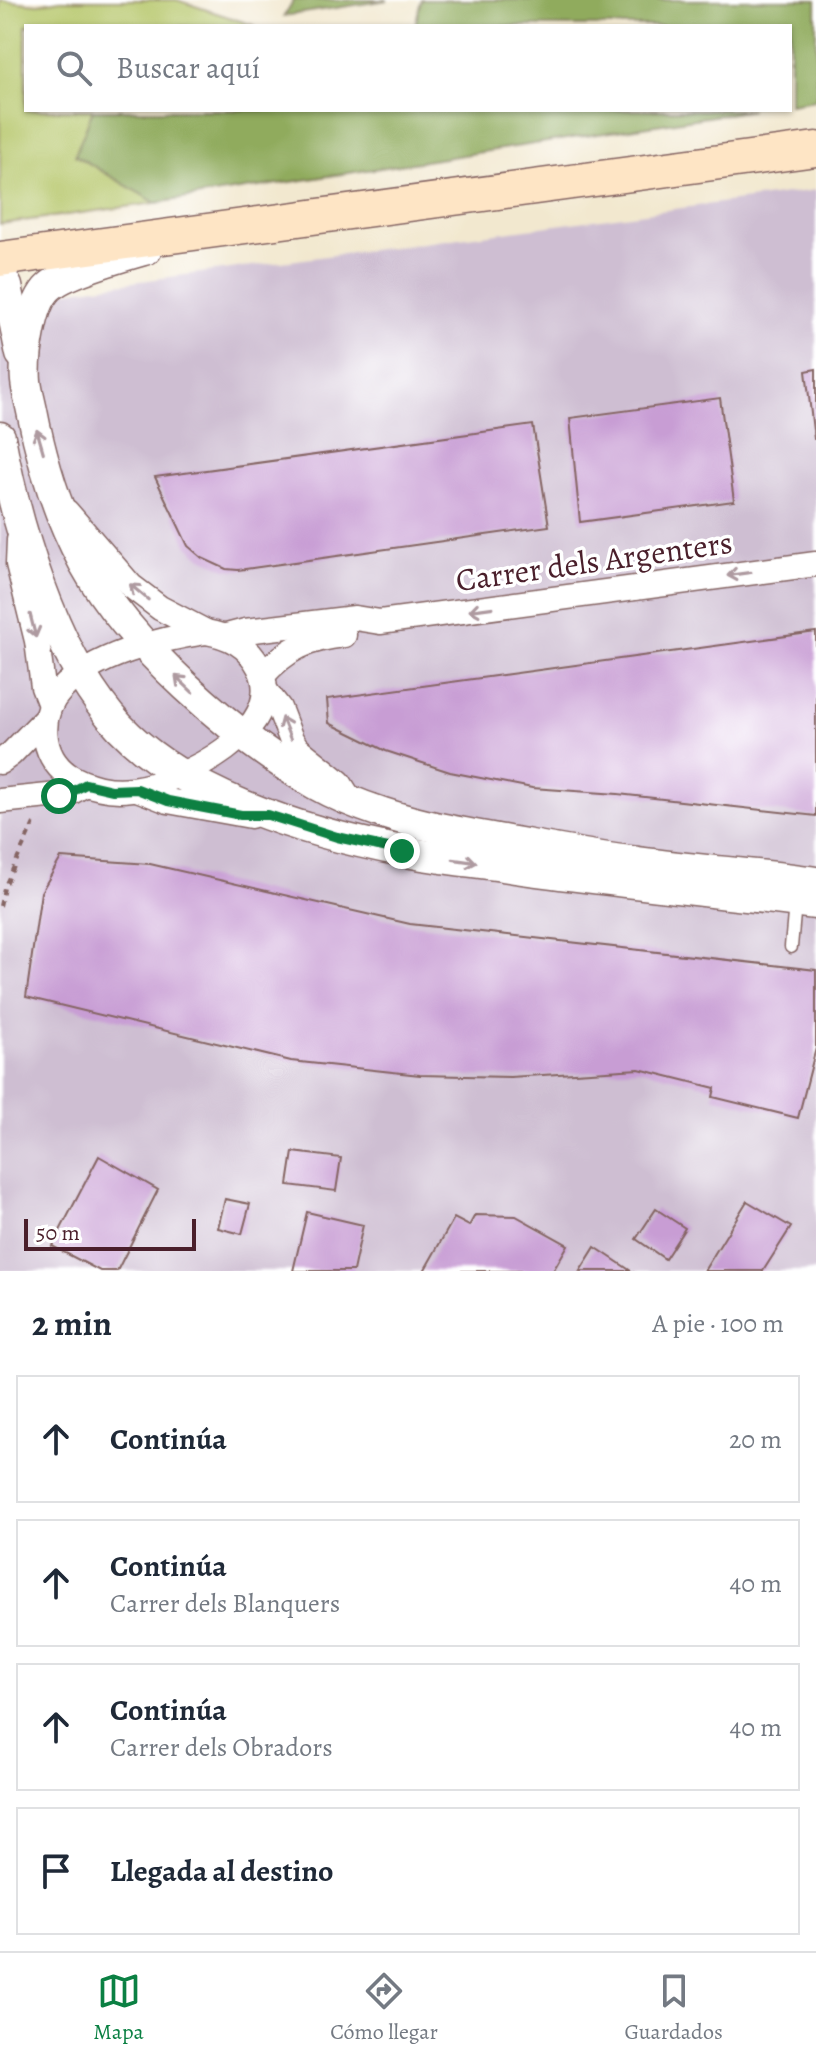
<!DOCTYPE html>
<html lang="es">
<meta charset="utf-8">
<style>
:root{--surface:#fff;--page:#f6f6f7;--text:#1f2937;--muted:#747a83;--line:#e0e1e3;--accent:#0b8043}
body{margin:0;font-family:Alegreya,serif;background:var(--page);color:var(--text)}
.scale{position:absolute;left:24px;bottom:20px;width:172px;box-sizing:border-box;padding-left:8px;border:4px solid #4a1f2b;border-top:0;font-size:22px;line-height:28px;white-space:nowrap;color:#4a1f2b;-webkit-text-stroke:6px #fff;paint-order:stroke}
.stop{position:absolute;width:24px;height:24px;margin:-18px;border:6px solid #0b8043;border-radius:50%;background:#fff}
.stop.end{background:#0b8043;border-color:#fff;box-shadow:0 2px 8px #0008}
.list{margin:0;padding:0;list-style:none}
h2{display:flex;justify-content:space-between;align-items:center;height:104px;margin:0;padding:0 32px;font-size:34px}
h2 small{font-size:26px;font-weight:400;color:var(--muted)}
.list li{display:grid;grid-template-columns:52px 1fr auto;gap:24px;align-items:center;box-sizing:border-box;height:128px;margin:0 16px 16px;padding:0 16px;border:2px solid var(--line);border-radius:0px}
.list b{display:block;font-size:30px;white-space:nowrap}
.list p{margin:0;font-size:26px;white-space:nowrap;color:var(--muted)}
.list em{font-size:26px;font-style:normal;color:var(--muted)}
.icon{flex:none;width:44px;height:44px;fill:none;stroke:currentColor;stroke-width:2;stroke-linecap:round;stroke-linejoin:round}
.map{position:relative;flex:none;width:816px;height:1271px;overflow:hidden}
.search{position:absolute;background:var(--surface);box-shadow:0 2px 6px #0004;left:24px;right:24px;top:24px;height:88px;display:flex;align-items:center;gap:20px;box-sizing:border-box;padding:0 28px;border-radius:0px;color:var(--muted);font-size:30px}
.sheet{height:680px;background:var(--surface)}
nav{display:flex;justify-content:space-around;align-items:center;box-sizing:border-box;height:112px;border-top:2px solid var(--line);background:var(--surface);font-size:22px;color:var(--muted)}
nav a{display:grid;justify-items:center;gap:4px}
nav .on{color:var(--accent)}
.map>svg:first-child{display:block}
.industrial{fill:#cebed2}
.green{fill:#b5c669;stroke:#80724a;stroke-width:2}
.forest{fill:#90ab5d;stroke:#6d6544;stroke-width:2}
.building{fill:#c89dd4}
.lines{fill:none;stroke-linecap:round;stroke-linejoin:round}
.service-casing{stroke:#856564;stroke-width:15}
.minor-casing{stroke:#856564;stroke-width:27}
.tertiary-casing{stroke:#856564;stroke-width:33}
.secondary-casing{stroke:#856564;stroke-width:37}
.path{stroke:#856564;stroke-width:4;stroke-dasharray:6 6;stroke-linecap:butt}
.service{stroke:#fff;stroke-width:12}
.minor{stroke:#fff;stroke-width:24}
.tertiary{stroke:#fff;stroke-width:30}
.secondary{stroke:#fee5c5;stroke-width:34}
.oneway{stroke:#ae9aa0}
.route{stroke:#0b8043;stroke-width:10}
.labels{text-anchor:middle;stroke-width:7;stroke-linejoin:round;paint-order:stroke}
.street-label{font-size:32px;fill:#4a1f2b;stroke:#fff}
</style>
<div class="map">
<svg width="816" height="1271" viewBox="0 0 816 1271">
<rect width="100%" height="100%" fill="#fff"/>
<filter id="ink" filterUnits="userSpaceOnUse"><feTurbulence type="fractalNoise" baseFrequency=".0125" numOctaves="2"/><feDisplacementMap in="SourceGraphic" scale="16" xChannelSelector="R" yChannelSelector="G"/><feConvolveMatrix kernelMatrix="1 2 1 2 8 2 1 2 1" color-interpolation-filters="sRGB"/></filter>
<filter id="wash" filterUnits="userSpaceOnUse"><feTurbulence type="fractalNoise" baseFrequency=".006" numOctaves="4" result="noise"/><feDisplacementMap in="SourceGraphic" scale="32" xChannelSelector="R" yChannelSelector="G"/><feGaussianBlur stdDeviation="1.8" result="paint"/><feColorMatrix in="noise" values="0 0 0 0 0 0 0 0 0 0 0 0 0 0 0 0 0 1.4 0 .05"/><feComposite in="paint" operator="in"/></filter>
<g filter="url(#wash)">
<rect width="100%" height="100%" fill="#f2e8cf"/>
<polygon class="industrial" points="816,190 816,1271 0,1271 0,300"/>
<polygon class="green" points="0,0 38,4 60,0 177,0 256,26 26,26 26,110 93,110 75,155 156,203 0,224"/>
<g class="forest">
<polygon points="294,0 388,0 284,16"/>
<polygon points="421,0 816,0 816,100 790,104 790,26 415,26"/>
<polygon points="93,110 752,110 156,203 75,155"/>
</g>
<g id="blocks">
<g class="building">
<polygon points="816,369 816,439 814,439 806,371"/>
<polygon points="720,398 734,501 580,522 570,418"/>
<polygon points="533,425 549,526 238,570 226,569 202,558 188,546 155,477"/>
<polygon points="816,632 816,816 618,794 532,788 450,772 386,751 329,723 327,699"/>
<polygon points="61,858 150,864 410,924 816,970 816,1048 798,1118 713,1097 715,1088 639,1069 510,1077 420,1075 291,1061 26,997 41,892"/>
<polygon points="293,1152 341,1158 336,1191 288,1185"/>
<polygon points="99,1156 158,1190 117,1271 100,1271 52,1246"/>
<polygon points="225,1199 250,1204 242,1234 218,1228"/>
<polygon points="747,1201 791,1227 763,1271 704,1271"/>
<polygon points="656,1209 685,1228 665,1259 636,1239"/>
<polygon points="307,1212 363,1225 353,1271 293,1271"/>
<polygon points="475,1215 516,1216 568,1245 553,1271 424,1271 454,1218 469,1226"/>
<polygon points="595,1247 631,1271 580,1271"/>
</g>
</g>
</g>
<g filter="url(#ink)">
<use href="#blocks" fill-opacity="0" stroke="#856564" stroke-width="2"/>
<g class="lines">
<g class="service-casing">
<polyline id="service" points="791,947 795,903"/>
</g>
<g class="minor-casing">
<g id="minor">
<polyline points="67,512 131,586 160,608 206,632"/>
<polyline points="19,540 18,564 37,641 43,687 50,705"/>
<path d="M206,632C229,636 248,645 259,667C291,729 180,783 132,789C111,792 87,787 68,775C40,755 38,714 61,690C93,655 160,639 206,632Z"/>
<polyline points="226,636 245,631 355,618 380,622 816,564"/>
<path d="M263,675C288,648 308,639 344,635"/>
<polyline points="265,690 279,708 291,739 297,748 339,782 351,801"/>
<polyline points="0,762 11,754 45,719"/>
<polyline points="137,789 168,801 251,816"/>
<polyline points="0,801 68,794 86,784"/>
</g>
</g>
<g class="tertiary-casing">
<g id="tertiary">
<path d="M147,249C123,256 65,272 49,287C31,303 24,358 26,381C27,391 30,401 32,411C42,463 59,517 84,563C129,645 234,737 315,784C336,796 359,805 383,813C422,826 463,833 503,840C548,848 593,857 638,862C697,870 757,874 816,882"/>
<polyline points="0,274 7,286 21,354"/>
<path d="M0,437C16,525 52,646 110,716C174,793 306,833 402,851C439,859 478,862 515,868C615,882 716,892 816,904"/>
</g>
</g>
<g class="secondary-casing">
<polyline id="secondary" points="0,259 816,149"/>
</g>
<polyline class="path" points="0,906 4,888 35,821"/>
<use href="#service" class="service"/>
<use href="#minor" class="minor"/>
<use href="#tertiary" class="tertiary"/>
<use href="#secondary" class="secondary"/>
</g>
<defs><path id="oneway-shaft" d="M-6 0H5M1.5-3L5.5 0L1.5 3" fill="none" stroke-width="1.6" stroke-linecap="round" stroke-linejoin="round" transform="scale(2)"/></defs>
<g class="oneway">
<use href="#oneway-shaft" transform="translate(40 441) rotate(-106)"/>
<use href="#oneway-shaft" transform="translate(739 574) rotate(172)"/>
<use href="#oneway-shaft" transform="translate(139 592) rotate(-140)"/>
<use href="#oneway-shaft" transform="translate(481 609) rotate(172)"/>
<use href="#oneway-shaft" transform="translate(33 626) rotate(76)"/>
<use href="#oneway-shaft" transform="translate(184 684) rotate(-136)"/>
<use href="#oneway-shaft" transform="translate(286 728) rotate(-112)"/>
<use href="#oneway-shaft" transform="translate(465 861) rotate(8)"/>
</g>
</g>
<g class="lines" filter="url(#ink)">
<polyline class="route" points="59,796 68,794 86,784 112,790 137,789 168,801 241,815 268,815 337,837 402,851"/>
</g>
<g class="labels">
<g class="street-label">
<text transform="translate(594 561) rotate(-8)" y="11">Carrer dels Argenters</text>
</g>
</g>
</svg>
<div class="scale">50 m</div>
<div class="stop" style="left:59px;top:796px"></div>
<div class="stop end" style="left:402px;top:851px"></div>
<div class="search"><svg class="icon" aria-label="search" viewBox="0 0 24 24"><circle cx="10" cy="10" r="6"/><path d="M15 15l6 6"/></svg>Buscar aquí</div>
</div>
<section class="sheet">
<h2>2 min<small>A pie · 100 m</small></h2>
<ul class="list">
<li><svg class="icon" aria-label="ahead" viewBox="0 0 24 24"><path d="M12 20V5M6 11l6-6 6 6"/></svg><div><b>Continúa</b></div><em>20 m</em></li>
<li><svg class="icon" aria-label="ahead" viewBox="0 0 24 24"><path d="M12 20V5M6 11l6-6 6 6"/></svg><div><b>Continúa</b><p>Carrer dels Blanquers</p></div><em>40 m</em></li>
<li><svg class="icon" aria-label="ahead" viewBox="0 0 24 24"><path d="M12 20V5M6 11l6-6 6 6"/></svg><div><b>Continúa</b><p>Carrer dels Obradors</p></div><em>40 m</em></li>
<li><svg class="icon" aria-label="arrive" viewBox="0 0 24 24"><path d="M6 21V4h12l-3 4 3 4H6"/></svg><div><b>Llegada al destino</b></div></li>
</ul>
</section>
<nav>
<a class="on"><svg class="icon" aria-label="map" viewBox="0 0 24 24"><path d="M3 6l6-2 6 2 6-2v14l-6 2-6-2-6 2zM9 4v14M15 6v14"/></svg>Mapa</a>
<a><svg class="icon" aria-label="directions" viewBox="0 0 24 24"><path d="M12 3l9 9-9 9-9-9zM9 14v-3h6M13 9l2 2-2 2"/></svg>Cómo llegar</a>
<a><svg class="icon" aria-label="saved" viewBox="0 0 24 24"><path d="M7 4h10v16l-5-4-5 4z"/></svg>Guardados</a>
</nav>
